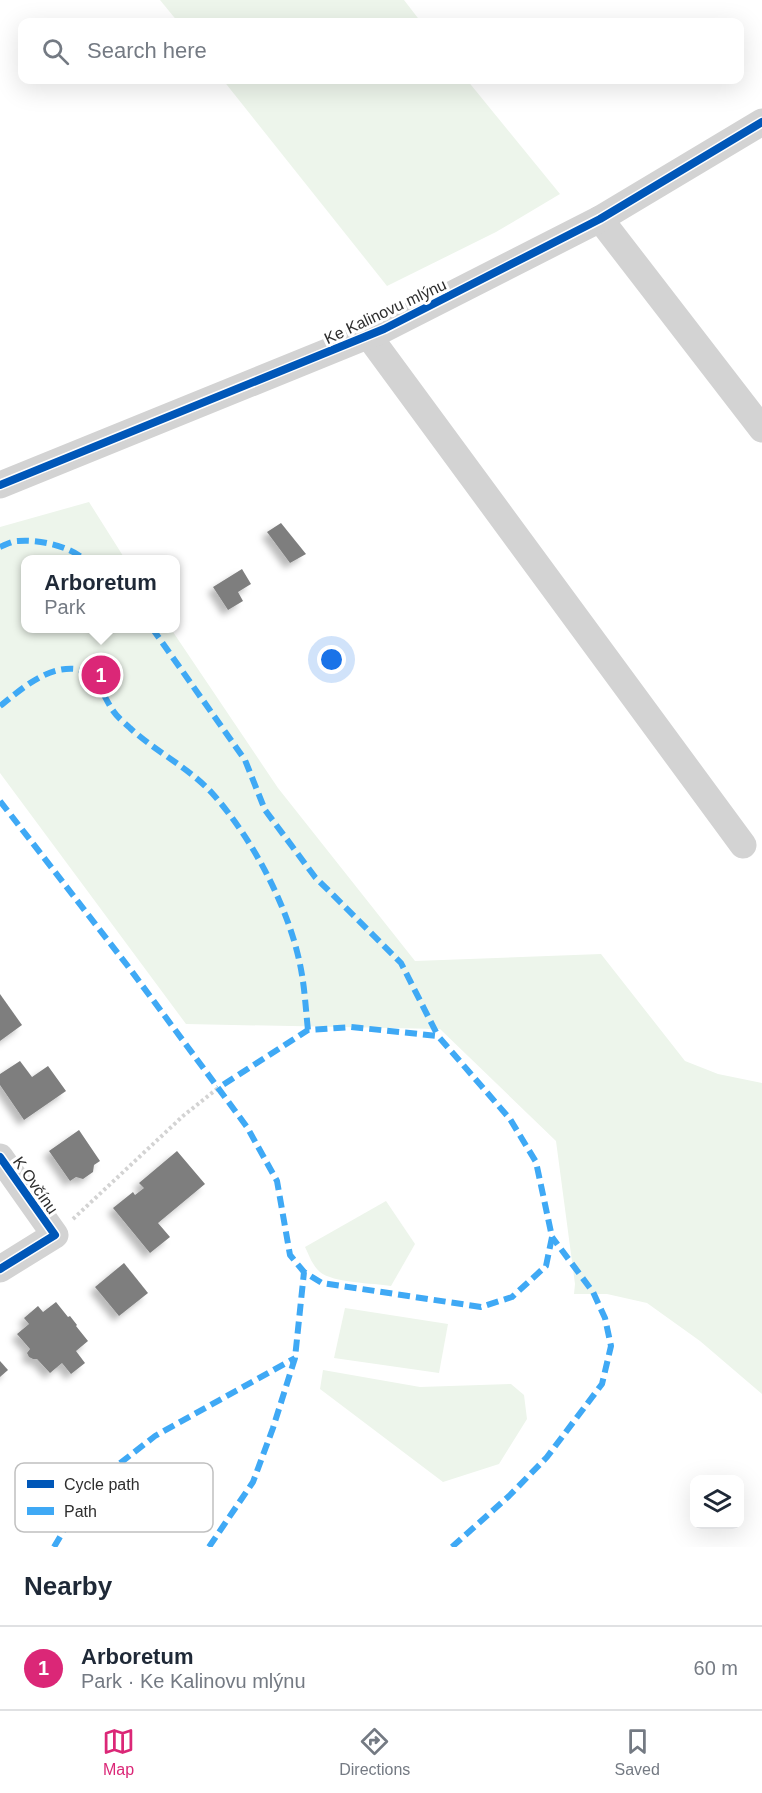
<!DOCTYPE html>
<meta charset="utf-8">
<style>
:root{--surface:#fff;--page:#f2f2f3;--text:#1f2937;--muted:#747a83;--line:#e0e1e3;--accent:#db2777}
body{margin:0;font-family:Helvetica,sans-serif;background:var(--page);color:var(--text)}
.controls{position:absolute;right:18px;bottom:18px;display:grid;overflow:hidden;border-radius:12px;box-shadow:0 6px 24px #0002}
.controls button{width:54px;height:54px;display:grid;place-items:center;padding:0;border:0;border-bottom:2px solid var(--line);background:var(--surface);color:var(--text);font:30px sans-serif}
.you{position:absolute;left:332px;top:660px;width:21px;height:21px;margin:-15px;border:4px solid #fff;border-radius:50%;background:#1a73e8;box-shadow:0 0 0 9px #1a73e833}
.badge{display:grid;place-items:center;width:39px;height:39px;border-radius:50%;background:var(--accent);color:#fff;font-size:20px;font-weight:700}
.pin{position:absolute;translate:-50% -50%;border:3px solid #fff;box-shadow:0 2px 6px #0006}
.popup{position:absolute;left:21px;top:555px;width:159px;height:78px;box-sizing:border-box;display:grid;place-content:center;border-radius:12px;background:var(--surface);filter:drop-shadow(0 2px 4px #0005);font-size:20px;white-space:nowrap;color:var(--muted)}
.popup b{font-size:22px;color:var(--text)}
.popup::after{content:'';position:absolute;left:50%;top:100%;margin-left:-12px;border:12px solid transparent;border-top-color:var(--surface)}
.list{margin:0;padding:0;list-style:none}
h2{display:flex;justify-content:space-between;align-items:center;height:78px;margin:0;padding:0 24px;font-size:26px}
h2 small{font-size:20px;font-weight:400;color:var(--muted)}
.list li{display:grid;grid-template-columns:39px 1fr auto;gap:18px;align-items:center;box-sizing:border-box;height:84px;padding:0 24px;border-top:2px solid var(--line)}
.list b{display:block;font-size:22px;white-space:nowrap}
.list p{margin:0;font-size:20px;white-space:nowrap;color:var(--muted)}
.list em{font-size:20px;font-style:normal;color:var(--muted)}
.icon{flex:none;width:33px;height:33px;fill:none;stroke:currentColor;stroke-width:2;stroke-linecap:round;stroke-linejoin:round}
.map{position:relative;flex:none;width:762px;height:1547px;overflow:hidden}
.search{position:absolute;background:var(--surface);box-shadow:0 6px 24px #0002;left:18px;right:18px;top:18px;height:66px;display:flex;align-items:center;gap:15px;box-sizing:border-box;padding:0 21px;border-radius:12px;color:var(--muted);font-size:22px}
.sheet{height:162px;background:var(--surface)}
nav{display:flex;justify-content:space-around;align-items:center;box-sizing:border-box;height:84px;border-top:2px solid var(--line);background:var(--surface);font-size:16px;color:var(--muted)}
nav a{display:grid;justify-items:center;gap:3px}
nav .on{color:var(--accent)}
.map>svg:first-child{display:block}
.green{fill:#edf5eb}
.building{fill:#7e7e7e;filter:url(#shadow)}
.lines{fill:none;stroke-linecap:round;stroke-linejoin:round}
.path{stroke:#d3d3d3;stroke-width:4;stroke-dasharray:3 3;stroke-linecap:butt}
.minor{stroke:#d3d3d3;stroke-width:27}
.quiet{stroke:#3fa9f5;stroke-width:6;stroke-dasharray:12 6;stroke-linecap:butt}
.cycleway-casing{stroke:#fff;stroke-width:11}
.cycleway{stroke:#0057b8;stroke-width:8}
.labels{text-anchor:middle;stroke-width:6;stroke-linejoin:round;paint-order:stroke}
.street-label{font-size:16px;fill:#2e2e2e;stroke:#fff}
.key{fill:#fff;stroke:#c0c0c0;stroke-width:1.5}
.key-label{font-size:16px;fill:#2e2e2e}
</style>
<div class="map">
<svg width="762" height="1547" viewBox="0 0 762 1547">
<defs>
<filter id="shadow"><feDropShadow dx="-5.5" dy="5.5" stdDeviation="3" flood-color="#0004"/></filter>
</defs>
<rect width="100%" height="100%" fill="#fff"/>
<g class="green">
<polygon points="160,0 404,0 421,22 178,22"/>
<polygon points="223,80 467,80 560,194 496,232 387,286"/>
<polygon points="89,502 125,559 26,560 26,628 171,629 278,788 415,961 601,954 685,1061 718,1074 762,1083 762,1394 700,1341 647,1303 607,1294 574,1294 575,1284 556,1141 440,1029 186,1024 0,773 0,527"/>
<path d="M386,1201L415,1244L391,1286C373,1283 333,1283 320,1272C312,1265 309,1255 305,1247Z"/>
<polygon points="345,1308 448,1324 439,1373 334,1358"/>
<polygon points="323,1370 420,1387 511,1384 524,1395 527,1419 499,1464 443,1482 320,1389"/>
</g>
<g class="building">
<polygon points="281,523 306,554 290,563 267,532"/>
<polygon points="242,569 251,584 238,592 243,601 228,610 213,587"/>
<polygon points="0,994 22,1025 0,1041"/>
<polygon points="20,1061 32,1077 48,1066 66,1091 24,1120 0,1085 0,1074"/>
<polygon points="79,1130 100,1161 94,1165 93,1172 83,1179 76,1177 70,1181 49,1151"/>
<polygon points="177,1151 205,1184 158,1223 170,1237 150,1253 113,1208 133,1192 135,1195 144,1188 139,1183"/>
<polygon points="124,1263 148,1293 119,1316 95,1287"/>
<polygon points="56,1302 68,1317 70,1316 77,1325 76,1326 88,1341 76,1351 85,1363 71,1374 62,1363 50,1373 37,1359 33,1359 29,1357 27,1353 30,1349 17,1334 29,1324 24,1318 38,1306 43,1312"/>
<polygon points="0,1361 8,1370 0,1377"/>
</g>
<g class="lines">
<polyline class="path" points="73,1219 183,1116 218,1088"/>
<g class="minor">
<polyline points="600,219 762,429"/>
<polyline points="368,335 743,845"/>
<polyline points="0,485 384,329 600,219 762,122"/>
<polyline points="0,1157 55,1235 0,1269"/>
</g>
<g class="quiet">
<path d="M0,547C5,545 12,541 18,541C38,539 70,546 85,560"/>
<polyline points="152,628 245,760 265,810 315,877 401,963 438,1036"/>
<path d="M0,706C22,689 46,666 76,669C97,672 103,697 114,712C118,718 125,723 130,728C156,752 188,767 212,793C254,840 292,913 302,975C305,993 306,1012 308,1030"/>
<polyline points="0,801 127,965 247,1127 277,1181 290,1255 304,1272 322,1283 481,1307 512,1297 546,1266 552,1237 536,1162 510,1119 438,1036 351,1027 308,1030 218,1088"/>
<polyline points="54,1547 80,1503 101,1478 155,1436 295,1358"/>
<polyline points="209,1547 253,1482 273,1428 295,1358 304,1272"/>
<polyline points="452,1547 509,1496 547,1457 602,1384 611,1346 605,1318 593,1292 552,1237"/>
</g>
<g class="cycleway-casing">
<g id="cycleway">
<polyline points="0,485 384,329 600,219 762,122"/>
<polyline points="0,1157 55,1235 0,1269"/>
</g>
</g>
<use href="#cycleway" class="cycleway"/>
</g>
<g class="labels">
<g class="street-label">
<text transform="translate(385 311) rotate(-25)" y="6">Ke Kalinovu mlýnu</text>
<text transform="translate(36 1185) rotate(55)" y="6">K Ovčínu</text>
</g>
</g>
<rect x="15" y="1463" width="198" height="69" rx="9" class="key"/>
<rect x="27" y="1480" width="27" height="8" fill="#0057b8"/>
<rect x="27" y="1507" width="27" height="8" fill="#3fa9f5"/>
<g class="key-label">
<text x="64" y="1490">Cycle path</text>
<text x="64" y="1517">Path</text>
</g>
</svg>
<div class="controls">
<button><svg class="icon" aria-label="layers" viewBox="0 0 24 24"><path d="M12 4l9 5-9 5-9-5zM3 14l9 5 9-5"/></svg></button>
</div>
<div class="you"></div>
<div class="pin badge" style="left:101px;top:675px">1</div>
<div class="popup"><b>Arboretum</b>Park</div>
<div class="search"><svg class="icon" aria-label="search" viewBox="0 0 24 24"><circle cx="10" cy="10" r="6"/><path d="M15 15l6 6"/></svg>Search here</div>
</div>
<section class="sheet">
<h2>Nearby<small></small></h2>
<ul class="list">
<li><span class="badge">1</span><div><b>Arboretum</b><p>Park · Ke Kalinovu mlýnu</p></div><em>60 m</em></li>
</ul>
</section>
<nav>
<a class="on"><svg class="icon" aria-label="map" viewBox="0 0 24 24"><path d="M3 6l6-2 6 2 6-2v14l-6 2-6-2-6 2zM9 4v14M15 6v14"/></svg>Map</a>
<a><svg class="icon" aria-label="directions" viewBox="0 0 24 24"><path d="M12 3l9 9-9 9-9-9zM9 14v-3h6M13 9l2 2-2 2"/></svg>Directions</a>
<a><svg class="icon" aria-label="saved" viewBox="0 0 24 24"><path d="M7 4h10v16l-5-4-5 4z"/></svg>Saved</a>
</nav>
